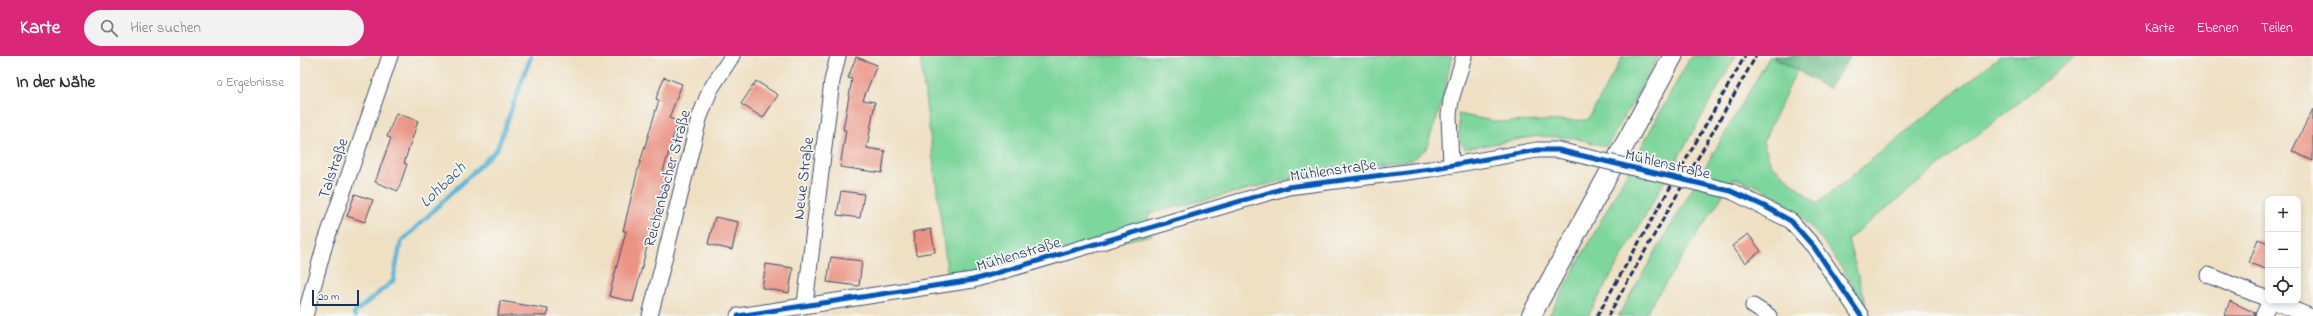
<!DOCTYPE html>
<html lang="de">
<meta charset="utf-8">
<style>
:root{--surface:#fff;--page:#f2f2f3;--text:#2b2b33;--muted:#7c7c81;--line:#e1e1e2;--accent:#db2777}
body{margin:0;font-family:"Indie Flower",sans-serif;background:var(--page);color:var(--text)}
.controls{position:absolute;right:12px;bottom:12px;display:grid;overflow:hidden;border-radius:8px;box-shadow:0 2px 6px #0003}
.controls button{width:36px;height:36px;display:grid;place-items:center;padding:0;border:0;border-bottom:1px solid var(--line);background:var(--surface);color:var(--text);font:20px sans-serif}
.scale{position:absolute;left:12px;bottom:10px;width:47px;box-sizing:border-box;padding-left:4px;border:2px solid #1b2f5e;border-top:0;font-size:11px;line-height:14px;white-space:nowrap;color:#1b2f5e;-webkit-text-stroke:3px #f6f6f2;paint-order:stroke}
.list{margin:0;padding:0;list-style:none}
h2{display:flex;justify-content:space-between;align-items:center;height:52px;margin:0;padding:0 16px;font-size:17px}
h2 small{font-size:13px;font-weight:400;color:var(--muted)}
.icon{flex:none;width:22px;height:22px;fill:none;stroke:currentColor;stroke-width:2;stroke-linecap:round;stroke-linejoin:round}
.map{position:relative;flex:none;width:2013px;height:260px;overflow:hidden}
header{display:flex;align-items:center;gap:24px;box-sizing:border-box;height:56px;padding:0 20px;background:var(--accent);color:#fff}
header strong{font-size:19px}
nav{display:flex;gap:22px;margin-inline-start:auto;font-size:14px}
.search{width:280px;height:36px;background:var(--page);display:flex;align-items:center;gap:10px;box-sizing:border-box;padding:0 14px;border-radius:22px;color:var(--muted);font-size:15px}
main{display:flex}
aside{flex:1;background:var(--surface)}
.map>svg:first-child{display:block}
.green{fill:#7dd69b;stroke:#4c827c}
.forest{fill:#66b783;stroke:#407370}
.lines{fill:none;stroke-linecap:round;stroke-linejoin:round}
.stream{stroke:#5ab5d8;stroke-width:4.5}
.building{fill:#eb9484}
.minor-casing{stroke:#3b4a6d;stroke-width:17}
.major-casing{stroke:#3b4a6d;stroke-width:21}
.minor{stroke:#fff;stroke-width:15}
.major{stroke:#fff;stroke-width:19}
.rail{stroke:#1b2f5e;stroke-width:3;stroke-dasharray:6 3;stroke-linecap:butt}
.minor-bridge-casing{stroke:#3b4a6d;stroke-width:17;stroke-linecap:butt}
.minor-bridge{stroke:#fff;stroke-width:15}
.cycleway-casing{stroke:#f6f6f2;stroke-width:8}
.cycleway{stroke:#0057b8;stroke-width:5}
.labels{text-anchor:middle;stroke-width:3.5;stroke-linejoin:round;paint-order:stroke}
.street-label{font-size:16px;fill:#1b2f5e;stroke:#f6f6f2}
.water-label{font-size:17px;font-style:italic;fill:#2e5783;stroke:#f6f6f2}
</style>
<header>
<strong>Karte</strong>
<div class="search"><svg class="icon" aria-label="search" viewBox="0 0 24 24"><circle cx="10" cy="10" r="6"/><path d="M15 15l6 6"/></svg>Hier suchen</div>
<nav><a>Karte</a><a>Ebenen</a><a>Teilen</a></nav>
</header>
<main>
<aside>
<h2>In der Nähe<small>0 Ergebnisse</small></h2>
<ul class="list">
</ul>
</aside>
<div class="map">
<svg width="2013" height="260" viewBox="0 0 2013 260">
<rect width="100%" height="100%" fill="#f6f6f2"/>
<filter id="ink" filterUnits="userSpaceOnUse"><feTurbulence type="fractalNoise" baseFrequency=".025" numOctaves="2"/><feDisplacementMap in="SourceGraphic" scale="8" xChannelSelector="R" yChannelSelector="G"/><feConvolveMatrix kernelMatrix="1 2 1 2 8 2 1 2 1" color-interpolation-filters="sRGB"/></filter>
<filter id="wash" filterUnits="userSpaceOnUse"><feTurbulence type="fractalNoise" baseFrequency=".012" numOctaves="4" result="noise"/><feDisplacementMap in="SourceGraphic" scale="16" xChannelSelector="R" yChannelSelector="G"/><feGaussianBlur stdDeviation="0.9" result="paint"/><feColorMatrix in="noise" values="0 0 0 0 0 0 0 0 0 0 0 0 0 0 0 0 0 1.4 0 .05"/><feComposite in="paint" operator="in"/></filter>
<g filter="url(#wash)">
<rect width="100%" height="100%" fill="#efe0c3"/>
<g class="green">
<polygon points="620,0 1152,0 1142,46 1126,93 1112,104 1034,112 848,158 852,179 648,221"/>
<polygon points="1323,0 1359,0 1307,91 1274,82 1237,80 1165,93 1160,84 1158,58 1198,66 1288,64"/>
<polygon points="1391,0 1436,0 1288,260 1249,260"/>
<path d="M1470,0L1497,14L1463,86L1471,108L1517,148L1700,0H1776L1548,183L1567,253C1542,211 1513,162 1469,136C1458,130 1446,126 1434,122L1344,260H1318Z"/>
</g>
<polygon class="forest" points="1473,0 1551,0 1528,33"/>
<g class="lines">
<polyline class="stream" points="55,260 54,257 93,225 101,186 197,93 231,0"/>
</g>
<g id="blocks">
<g class="building">
<polygon points="556,1 577,9 563,44 575,46 567,92 585,95 582,117 540,111 546,74 543,74 552,23 548,22"/>
<polygon points="364,21 382,28 369,62 378,65 362,119 365,120 333,246 309,240 326,175 323,175 338,113 359,44 356,43"/>
<polygon points="456,25 478,39 463,62 441,48"/>
<polygon points="2013,53 2013,105 1992,95"/>
<polygon points="96,57 118,65 104,107 107,108 98,135 75,126 91,82 87,81"/>
<polygon points="541,135 564,138 560,162 537,159"/>
<polygon points="55,138 73,144 65,166 47,160"/>
<polygon points="415,161 438,166 432,194 408,188"/>
<polygon points="631,173 635,196 616,199 613,176"/>
<polygon points="1448,178 1461,195 1445,207 1432,190"/>
<polygon points="1958,183 1968,187 1968,214 1949,207"/>
<polygon points="531,201 562,205 559,230 527,226"/>
<polygon points="466,208 493,212 489,237 462,232"/>
<polygon points="200,245 248,253 247,260 198,260"/>
<polygon points="1930,245 1955,257 1954,260 1924,260"/>
</g>
</g>
</g>
<g filter="url(#ink)">
<use href="#blocks" fill-opacity="0" stroke="#3b4a6d" stroke-width="1"/>
<g class="lines">
<g class="minor-casing">
<g id="minor">
<polyline points="1151,109 1149,59 1151,44 1164,0"/>
<polyline points="1431,135 1491,165 1514,191 1561,260"/>
<polyline points="1908,219 1968,243"/>
<polyline points="1973,245 2009,260"/>
<polyline points="505,248 532,25 538,0"/>
<polyline points="1453,250 1469,260"/>
<polyline points="5,260 25,188 90,0"/>
<polyline points="350,260 399,63 410,34 432,0"/>
<polyline points="438,260 673,224 988,131 1130,113 1237,94 1258,94"/>
<polyline points="1963,260 1970,245"/>
</g>
</g>
<g class="major-casing">
<polyline id="major" points="1231,260 1373,0"/>
</g>
<use href="#minor" class="minor"/>
<use href="#major" class="major"/>
<g class="rail">
<polyline points="1297,260 1445,0"/>
<polyline points="1308,260 1456,0"/>
</g>
<g class="minor-bridge-casing">
<polyline id="minor-bridge" points="1258,94 1431,135"/>
</g>
<use href="#minor-bridge" class="minor-bridge"/>
<g class="cycleway-casing">
<polyline id="cycleway" points="438,260 673,224 988,131 1130,113 1237,94 1258,94 1431,135 1464,150 1491,165 1514,191 1561,260"/>
</g>
<use href="#cycleway" class="cycleway"/>
</g>
</g>
<g class="labels">
<g class="street-label">
<text transform="translate(1368 107) rotate(13)" y="6">Mühlenstraße</text>
<text transform="translate(32 112) rotate(-71)" y="6">Talstraße</text>
<text transform="translate(1033 113) rotate(-8)" y="6">Mühlenstraße</text>
<text transform="translate(366 122) rotate(-75)" y="6">Reichenbacher Straße</text>
<text transform="translate(502 122) rotate(-83)" y="6">Neue Straße</text>
<text transform="translate(718 197) rotate(-17)" y="6">Mühlenstraße</text>
</g>
<g class="water-label">
<text transform="translate(142 128) rotate(-44)" y="6">Lohbach</text>
</g>
</g>
</svg>
<div class="controls">
<button>+</button>
<button>−</button>
<button><svg class="icon" aria-label="locate" viewBox="0 0 24 24"><circle cx="12" cy="12" r="6"/><path d="M12 2v4M12 18v4M2 12h4M18 12h4"/></svg></button>
</div>
<div class="scale">20 m</div>
</div>
</main>
